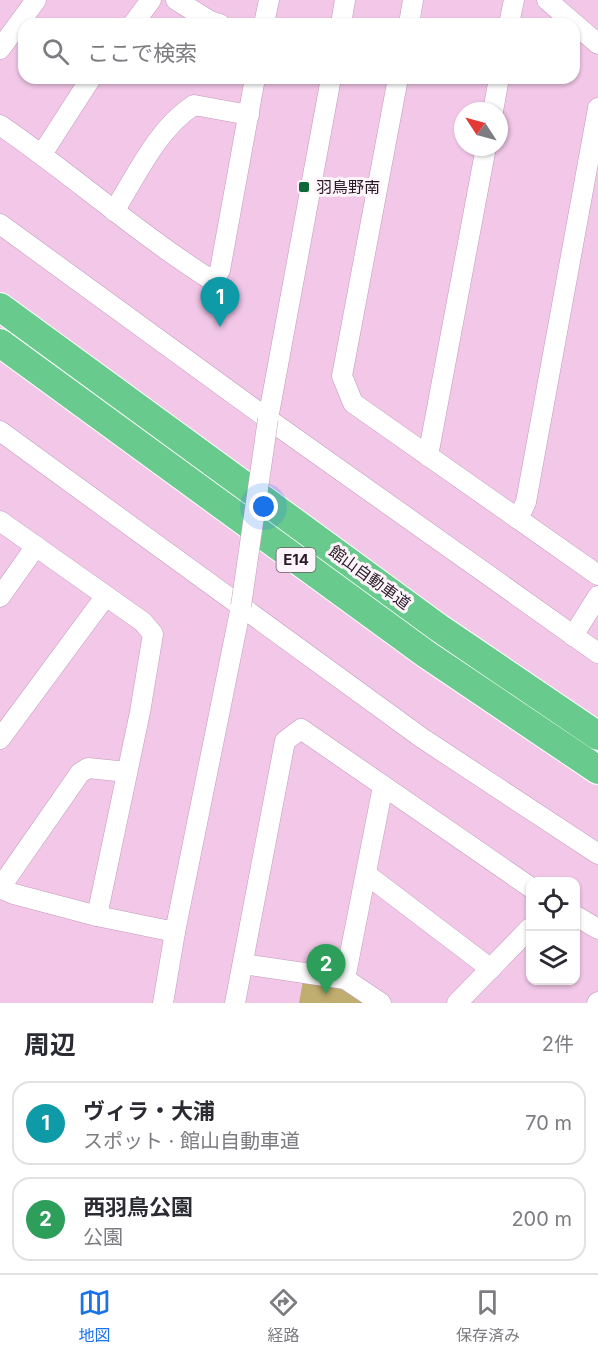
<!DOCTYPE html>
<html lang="ja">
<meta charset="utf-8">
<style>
:root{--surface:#fff;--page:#f7f7f7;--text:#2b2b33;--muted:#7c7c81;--line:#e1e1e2;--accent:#1a73e8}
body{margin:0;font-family:Inter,"Noto Sans JP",sans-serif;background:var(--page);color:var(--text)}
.controls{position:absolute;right:18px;bottom:18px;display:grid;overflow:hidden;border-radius:12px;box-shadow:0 2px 4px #0004}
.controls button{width:54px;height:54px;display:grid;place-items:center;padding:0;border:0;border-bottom:2px solid var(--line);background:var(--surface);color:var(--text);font:30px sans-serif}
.compass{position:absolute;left:454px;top:102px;width:54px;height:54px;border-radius:50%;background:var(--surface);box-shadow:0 2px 4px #0004;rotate:306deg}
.you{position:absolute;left:264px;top:507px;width:21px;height:21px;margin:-15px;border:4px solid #fff;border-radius:50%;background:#1a73e8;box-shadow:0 0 0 9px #1a73e833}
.badge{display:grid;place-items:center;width:39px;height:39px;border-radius:50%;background:var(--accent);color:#fff;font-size:20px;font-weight:700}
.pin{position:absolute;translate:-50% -50px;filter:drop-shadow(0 2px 3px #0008)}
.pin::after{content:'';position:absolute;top:32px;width:21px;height:18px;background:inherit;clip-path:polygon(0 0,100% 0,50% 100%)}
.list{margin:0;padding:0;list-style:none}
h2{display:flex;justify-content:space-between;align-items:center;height:78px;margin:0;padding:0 24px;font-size:26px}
h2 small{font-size:20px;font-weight:400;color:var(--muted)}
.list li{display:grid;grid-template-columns:39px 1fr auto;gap:18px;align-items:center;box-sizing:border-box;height:84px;margin:0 12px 12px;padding:0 12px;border:2px solid var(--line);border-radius:18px}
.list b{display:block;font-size:22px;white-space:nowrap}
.list p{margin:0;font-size:20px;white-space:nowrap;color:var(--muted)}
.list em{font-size:20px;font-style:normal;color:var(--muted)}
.icon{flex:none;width:33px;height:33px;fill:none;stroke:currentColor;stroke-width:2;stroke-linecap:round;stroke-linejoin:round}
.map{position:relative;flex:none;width:598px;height:1003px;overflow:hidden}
.search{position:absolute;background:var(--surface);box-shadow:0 2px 4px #0004;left:18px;right:18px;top:18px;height:66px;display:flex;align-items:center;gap:15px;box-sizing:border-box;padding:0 21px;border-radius:18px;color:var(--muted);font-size:22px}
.sheet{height:270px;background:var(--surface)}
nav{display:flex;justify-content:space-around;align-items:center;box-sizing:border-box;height:84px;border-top:2px solid var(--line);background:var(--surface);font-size:16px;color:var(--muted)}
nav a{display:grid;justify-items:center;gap:3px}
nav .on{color:var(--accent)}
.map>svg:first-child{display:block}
.green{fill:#bfae6f}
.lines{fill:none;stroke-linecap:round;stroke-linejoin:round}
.minor-casing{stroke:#c39aba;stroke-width:21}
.highway-casing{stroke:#fff;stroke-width:30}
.minor{stroke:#fff;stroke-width:20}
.highway{stroke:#69ca8d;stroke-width:28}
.minor-bridge-casing{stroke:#c39aba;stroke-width:21;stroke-linecap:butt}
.minor-bridge{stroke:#fff;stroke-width:20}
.poi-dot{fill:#0f6739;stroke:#fef5fb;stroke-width:2}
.labels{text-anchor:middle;stroke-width:6;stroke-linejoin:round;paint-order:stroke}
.shield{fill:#fef5fb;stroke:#6a5c67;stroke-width:1.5}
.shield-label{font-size:15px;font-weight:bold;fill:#2a1b27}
.poi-label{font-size:16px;fill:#2a1b27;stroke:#fef5fb;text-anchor:start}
.street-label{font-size:16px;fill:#2a1b27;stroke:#fef5fb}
</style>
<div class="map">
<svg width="598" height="1003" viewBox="0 0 598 1003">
<rect width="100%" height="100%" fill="#f2c7e8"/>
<polygon class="green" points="303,981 345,988 366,1003 299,1003"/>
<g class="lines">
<g class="minor-casing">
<g id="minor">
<polyline points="176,0 210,21 220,24"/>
<polyline points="547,0 598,44"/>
<polyline points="133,24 151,0"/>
<polyline points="264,24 269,0"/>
<polyline points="341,24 345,0"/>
<polyline points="409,24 413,0"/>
<polyline points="509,24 514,0"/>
<polyline points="0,49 36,0"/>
<polyline points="398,78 342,376 353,403 598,575"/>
<polyline points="493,111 499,78"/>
<path d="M0,125C73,175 138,234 213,281L220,270L255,78"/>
<polyline points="42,154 91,78"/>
<path d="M114,211C137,175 157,129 194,105L249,115"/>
<polyline points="0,224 268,419 598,653"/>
<polyline points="268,419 331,78"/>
<polyline points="0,431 422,738 598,854"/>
<polyline points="428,456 486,147"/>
<polyline points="518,519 526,502 598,108"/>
<polyline points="0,521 143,622 153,634 140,712 97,916"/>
<polyline points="0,597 36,546"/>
<polyline points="573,636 598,596"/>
<polyline points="0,739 105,597"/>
<polyline points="366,874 491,969"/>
<polyline points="0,888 80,773 88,768 127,772"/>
<polyline points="0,888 14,894 97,916 175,932"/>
<polyline points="576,916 598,929"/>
<polyline points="243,964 345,979 381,1003"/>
<polyline points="345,979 383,786"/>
<polyline points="163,1003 175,932 241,606"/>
<polyline points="235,1003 285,741 301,729 530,887"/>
<polyline points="457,1003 530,928"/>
<polyline points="597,1003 598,1002"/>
</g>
</g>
<g class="highway-casing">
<g id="highway">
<polyline points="0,307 439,628 598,736"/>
<polyline points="0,343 426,654 598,770"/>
</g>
</g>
<use href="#minor" class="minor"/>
<use href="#highway" class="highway"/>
<g class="minor-bridge-casing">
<polyline id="minor-bridge" points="241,606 268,419"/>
</g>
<use href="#minor-bridge" class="minor-bridge"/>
</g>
<rect class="poi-dot" x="298" y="181" width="12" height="12" rx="3"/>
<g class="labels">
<rect class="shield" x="276.5" y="548" width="39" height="24" rx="4.5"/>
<g class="shield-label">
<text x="296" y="565">E14</text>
</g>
<g class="poi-label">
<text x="316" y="193">羽鳥野南</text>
</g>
<g class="street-label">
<text transform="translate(370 577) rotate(36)" y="6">館山自動車道</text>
</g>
</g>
</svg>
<div class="controls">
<button><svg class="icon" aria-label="locate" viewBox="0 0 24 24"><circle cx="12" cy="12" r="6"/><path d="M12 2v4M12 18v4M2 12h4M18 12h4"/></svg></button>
<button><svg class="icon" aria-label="layers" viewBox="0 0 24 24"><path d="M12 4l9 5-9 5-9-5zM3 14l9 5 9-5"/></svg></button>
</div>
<svg class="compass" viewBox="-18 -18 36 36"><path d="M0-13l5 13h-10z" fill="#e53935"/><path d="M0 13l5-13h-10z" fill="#7c7c81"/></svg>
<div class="you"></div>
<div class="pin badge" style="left:220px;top:327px;background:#0f9aa8">1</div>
<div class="pin badge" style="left:326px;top:994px;background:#2e9e5b">2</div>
<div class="search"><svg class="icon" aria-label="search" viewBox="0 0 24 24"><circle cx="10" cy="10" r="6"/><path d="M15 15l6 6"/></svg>ここで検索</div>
</div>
<section class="sheet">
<h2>周辺<small>2件</small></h2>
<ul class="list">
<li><span class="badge" style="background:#0f9aa8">1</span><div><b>ヴィラ・大浦</b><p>スポット · 館山自動車道</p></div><em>70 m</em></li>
<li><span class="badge" style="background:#2e9e5b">2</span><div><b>西羽鳥公園</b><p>公園</p></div><em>200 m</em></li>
</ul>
</section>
<nav>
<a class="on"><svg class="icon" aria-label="map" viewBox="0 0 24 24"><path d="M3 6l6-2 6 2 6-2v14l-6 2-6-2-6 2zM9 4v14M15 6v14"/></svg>地図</a>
<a><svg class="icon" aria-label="directions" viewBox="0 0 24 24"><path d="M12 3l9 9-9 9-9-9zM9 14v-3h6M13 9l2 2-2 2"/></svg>経路</a>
<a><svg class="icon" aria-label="saved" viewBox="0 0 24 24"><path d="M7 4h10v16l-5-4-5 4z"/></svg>保存済み</a>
</nav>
